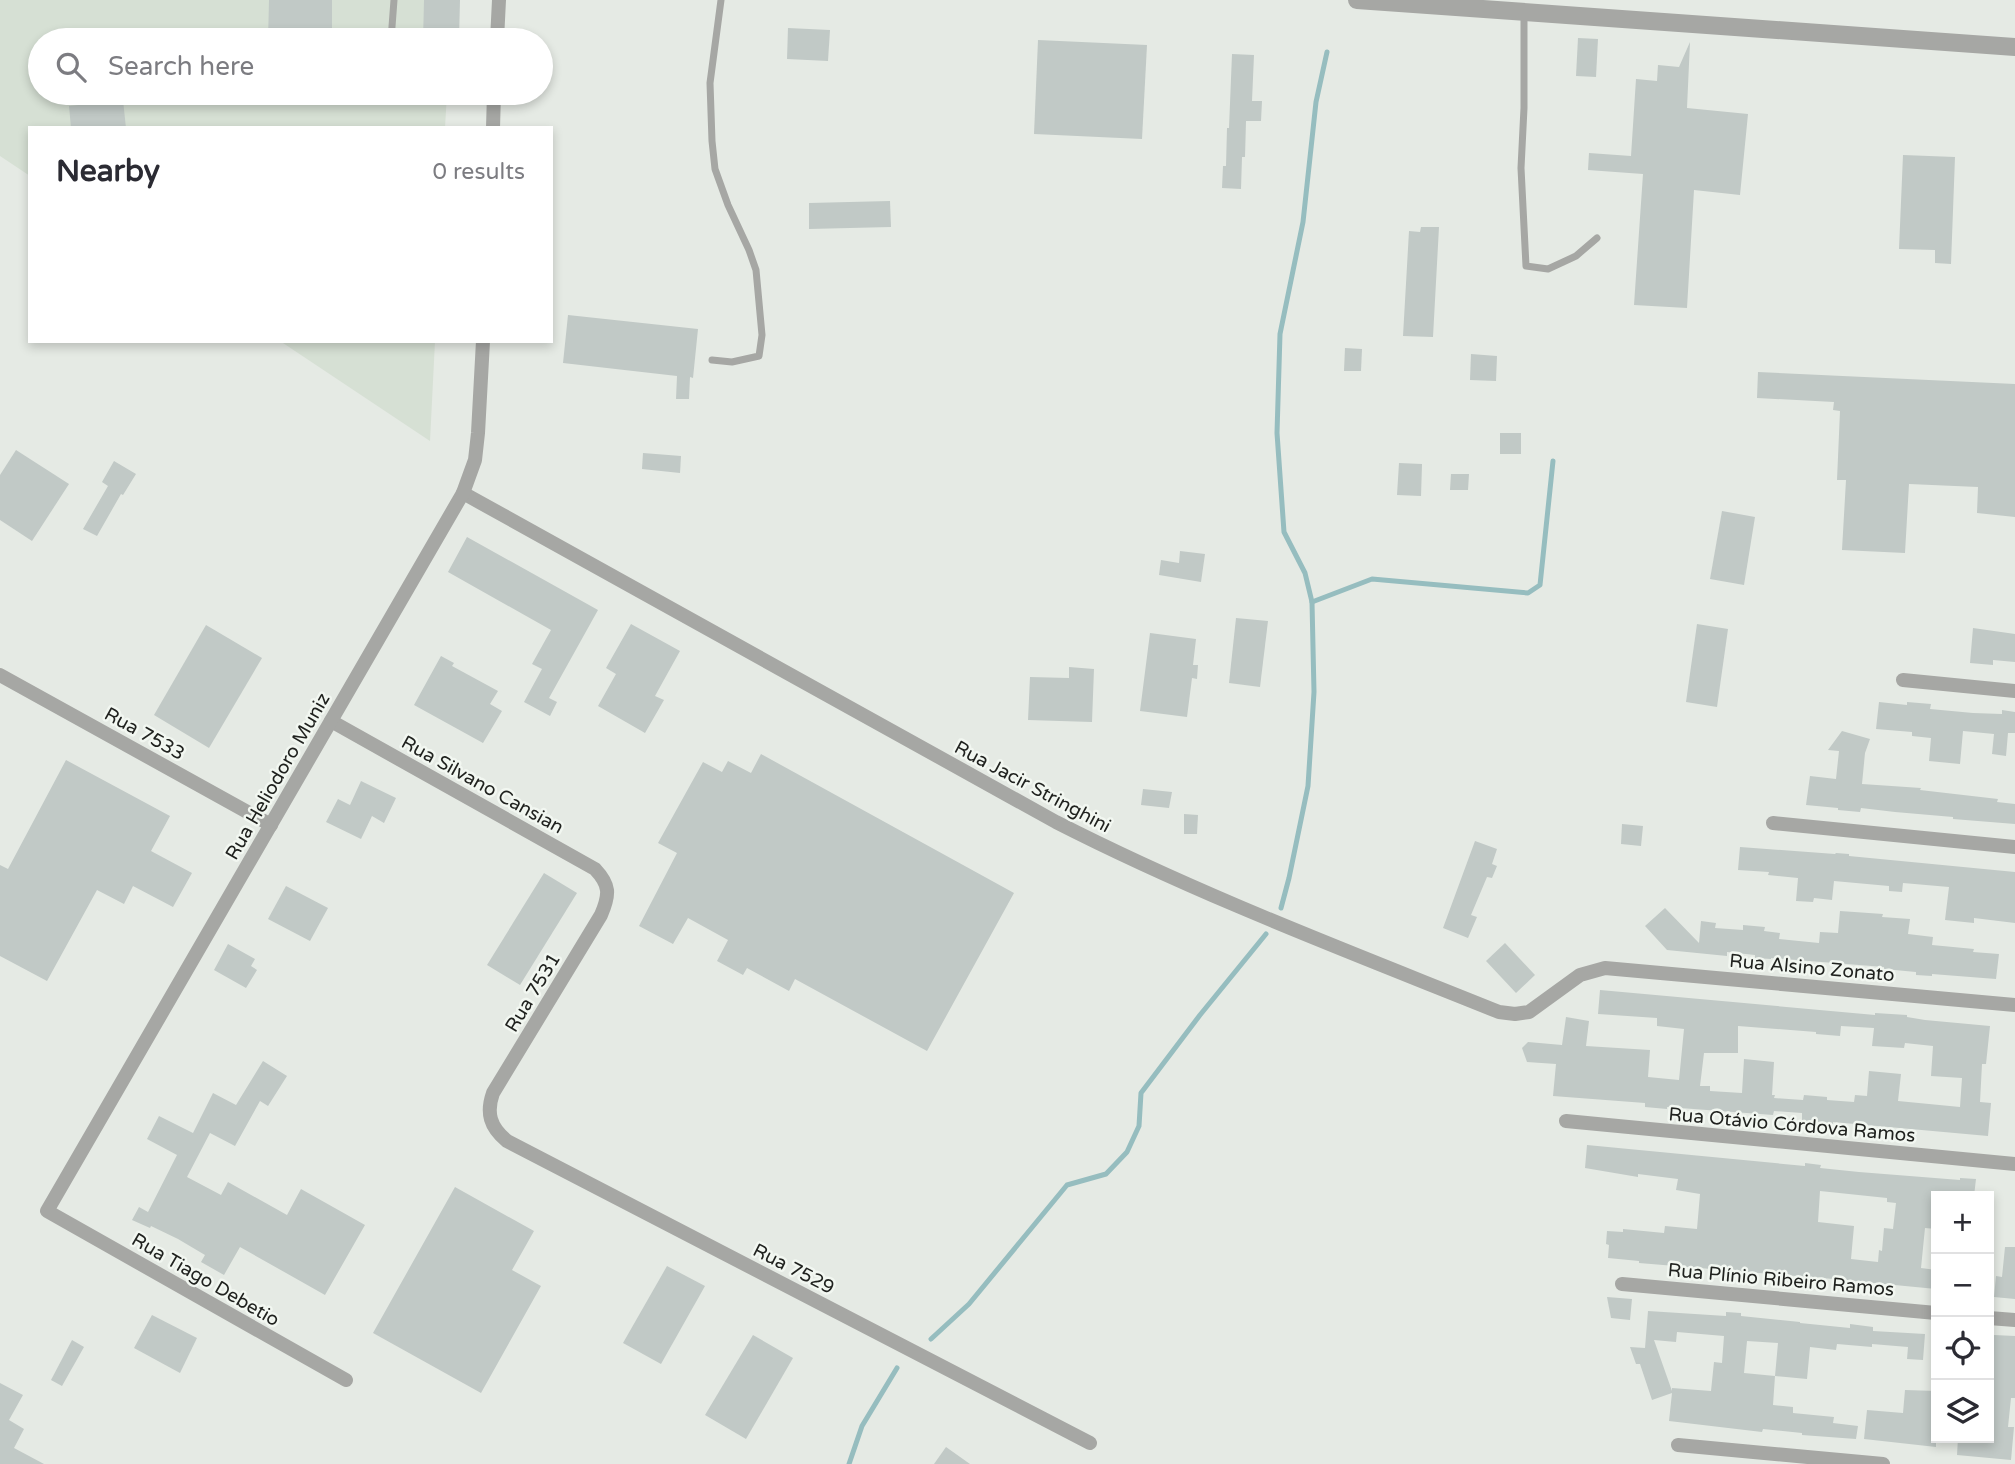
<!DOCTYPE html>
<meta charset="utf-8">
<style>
:root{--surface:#fff;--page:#f7f7f7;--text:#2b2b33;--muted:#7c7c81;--line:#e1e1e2}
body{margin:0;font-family:"Varela Round",sans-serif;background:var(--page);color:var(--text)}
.controls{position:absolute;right:21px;bottom:21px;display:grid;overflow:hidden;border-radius:0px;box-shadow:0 4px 10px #0003}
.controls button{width:63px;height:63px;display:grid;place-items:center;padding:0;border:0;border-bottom:2px solid var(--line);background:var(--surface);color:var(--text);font:35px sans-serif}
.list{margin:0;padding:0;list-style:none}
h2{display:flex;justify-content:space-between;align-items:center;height:91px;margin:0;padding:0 28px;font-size:30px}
h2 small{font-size:23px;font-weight:400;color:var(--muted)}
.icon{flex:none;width:38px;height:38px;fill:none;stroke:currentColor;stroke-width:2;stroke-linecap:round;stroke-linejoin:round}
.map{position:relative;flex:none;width:2015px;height:1464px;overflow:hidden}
.search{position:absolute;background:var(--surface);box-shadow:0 4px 10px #0003;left:28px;top:28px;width:525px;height:77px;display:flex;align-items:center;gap:18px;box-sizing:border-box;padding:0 24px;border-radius:38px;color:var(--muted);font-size:26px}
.panel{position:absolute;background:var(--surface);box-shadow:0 4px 10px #0003;left:28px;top:126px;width:525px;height:217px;border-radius:0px}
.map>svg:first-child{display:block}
.built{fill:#d6e0d4}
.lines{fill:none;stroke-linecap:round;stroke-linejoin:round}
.stream{stroke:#96bdbf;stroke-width:5}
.building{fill:#c1c9c6;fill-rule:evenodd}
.service{stroke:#a6a7a4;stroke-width:7}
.minor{stroke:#a6a7a4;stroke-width:14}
.tertiary{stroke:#a6a7a4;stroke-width:18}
.labels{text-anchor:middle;stroke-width:5;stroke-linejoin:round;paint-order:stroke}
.street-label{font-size:19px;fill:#20221f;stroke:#f2f7f1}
</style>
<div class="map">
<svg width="2015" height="1464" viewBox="0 0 2015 1464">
<rect width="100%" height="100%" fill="#e5eae4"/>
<g class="built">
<polygon points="0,0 451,0 449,40 40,40 40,93 447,93 445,128 30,128 30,176 0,156"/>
<polygon points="280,341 435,341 430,441"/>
</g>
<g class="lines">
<g class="stream">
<polyline points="1312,602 1372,579 1528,593 1540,585 1553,461"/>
<polyline points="1281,908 1289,878 1308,786 1314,692 1312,602 1305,573 1284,532 1277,433 1280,334 1303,222 1316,102 1327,52"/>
<polyline points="931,1339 969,1304 1067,1185 1106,1174 1127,1152 1139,1126 1141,1093 1200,1015 1266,934"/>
<polyline points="849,1464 862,1426 897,1368"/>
</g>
</g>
<g class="building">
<polygon points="269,0 332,0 332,40 268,40"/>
<polygon points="424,0 460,0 459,40 423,40"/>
<polygon points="788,28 830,30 828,61 787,59"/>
<polygon points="1578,38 1598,39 1596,77 1576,76"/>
<polygon points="1038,40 1147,45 1142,139 1034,134"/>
<polygon points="1690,42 1687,108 1748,114 1740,195 1694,190 1687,308 1634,305 1643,174 1588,170 1589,153 1631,156 1636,79 1657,81 1658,65 1679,67"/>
<polygon points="1232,54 1254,55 1252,101 1262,101 1261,121 1246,121 1245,157 1242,157 1241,189 1222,188 1223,166 1226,166 1227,128 1229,128"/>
<polygon points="123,100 126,128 71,128 69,106"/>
<polygon points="1903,155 1955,157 1951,264 1935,263 1935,250 1899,249"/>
<polygon points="890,201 891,227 809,229 809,203"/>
<polygon points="1421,227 1439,227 1433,337 1403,336 1409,231 1420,232"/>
<polygon points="568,315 698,329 693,378 690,377 689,399 676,399 677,376 563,363"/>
<polygon points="1345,348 1362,349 1361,371 1344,371"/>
<polygon points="1471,354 1497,356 1496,381 1470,380"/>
<polygon points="1758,372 2015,384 2015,517 1977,513 1978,487 1909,484 1905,553 1842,550 1846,480 1837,480 1840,411 1833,410 1834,402 1757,398"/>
<rect x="1500" y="433" width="21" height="21"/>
<polygon points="16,450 69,484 32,541 0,520 0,475"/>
<polygon points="643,453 681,456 680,473 642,469"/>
<polygon points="114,461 136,474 123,495 121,494 97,536 83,529 108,486 102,482"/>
<polygon points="1399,463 1422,464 1421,496 1397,495"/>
<polygon points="1451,474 1469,474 1468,490 1450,490"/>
<polygon points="1722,511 1755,517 1744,585 1710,579"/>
<polygon points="467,537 598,610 549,698 557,702 550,716 524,702 542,669 532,664 551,630 448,572"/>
<polygon points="1180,551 1205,554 1201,582 1159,575 1161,560 1179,563"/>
<polygon points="1236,618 1268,621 1260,687 1229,683"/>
<polygon points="631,624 680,651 655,696 664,700 645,733 598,706 616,674 606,668"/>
<polygon points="1697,624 1728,629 1717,707 1686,702"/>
<polygon points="206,625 262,658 209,748 154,715"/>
<polygon points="1973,628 2015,634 2015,662 1993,660 1993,665 1970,663"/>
<polygon points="1150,633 1196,639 1193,665 1198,665 1197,679 1192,678 1187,717 1140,711"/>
<polygon points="441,656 454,663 452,666 498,691 490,704 502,711 483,743 414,705"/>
<polygon points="1069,667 1094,669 1092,722 1028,720 1030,677 1069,678"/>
<polygon points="1879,702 1907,705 1907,702 1931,704 1930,709 1973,713 2002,714 2002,710 2015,712 2015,733 2008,733 2006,756 1992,754 1994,734 1963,731 1960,764 1929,761 1931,738 1912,736 1912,732 1876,729"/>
<polygon points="1842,731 1870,739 1865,753 1862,784 1921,788 1920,790 1998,799 1997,802 2015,804 2015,824 1953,819 1953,817 1895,812 1861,808 1860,812 1838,810 1838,808 1806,805 1810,776 1836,779 1839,751 1828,750"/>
<polygon points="761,754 1014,893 927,1051 795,979 789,991 747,968 743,975 717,961 728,940 688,918 673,944 639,926 677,853 658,843 703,762 722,772 728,761 751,773"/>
<polygon points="66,760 170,816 151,851 192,873 173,907 133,886 124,904 97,890 47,981 0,956 0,865 8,869"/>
<polygon points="361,781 396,798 384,823 372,816 361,839 326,822 338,799 350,805"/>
<polygon points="1143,789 1172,792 1169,808 1141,805"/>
<polygon points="1184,814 1198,815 1197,834 1184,834"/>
<polygon points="1622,824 1643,826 1641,846 1621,844"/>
<polygon points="1475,841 1497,849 1492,864 1497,866 1492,878 1487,877 1471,915 1477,917 1468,938 1443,928"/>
<polygon points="1740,847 1835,854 1836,853 1849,854 1849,856 2015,872 2015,923 1974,918 1974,923 1945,920 1949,887 1903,883 1902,892 1889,891 1889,886 1834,881 1832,900 1814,898 1813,902 1796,901 1798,878 1768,875 1769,872 1738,870"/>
<polygon points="544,873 577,893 520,985 487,965"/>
<polygon points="286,886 328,908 310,941 268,919"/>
<polygon points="1665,908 1699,943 1701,921 1716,923 1715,928 1743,930 1743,925 1765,927 1764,931 1780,933 1779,939 1819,943 1820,932 1838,933 1840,911 1883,914 1882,917 1910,919 1908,934 1933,937 1932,945 1974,949 1973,952 1999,954 1996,979 1932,974 1932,976 1916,975 1916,972 1884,969 1884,967 1771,958 1771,959 1755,958 1755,955 1727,952 1727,956 1667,950 1645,926"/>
<polygon points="1505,943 1535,975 1516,993 1486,961"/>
<polygon points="228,944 255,959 251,966 257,970 246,988 214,970"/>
<path d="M1600,990L1875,1015V1013L1907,1015V1017L1925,1020L1990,1026L1986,1064H1982L1980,1102L1991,1103L1988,1136L1833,1122V1124L1802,1121V1113L1774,1111L1773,1115L1667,1107V1109L1645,1107V1103L1553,1096L1556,1064L1527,1062L1522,1048L1528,1042L1562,1045L1566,1017L1589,1021L1586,1046L1650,1050L1648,1077L1679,1080L1684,1029L1657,1026V1018L1598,1014ZM1738,1026L1816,1032V1034L1840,1036L1841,1026L1874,1028L1872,1046L1904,1048L1905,1043L1933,1046L1931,1076L1962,1078L1960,1107L1898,1101L1901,1074L1869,1071L1867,1096L1855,1095L1854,1102L1827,1100V1097L1804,1095L1803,1100L1774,1098L1775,1095H1772L1774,1062L1744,1059L1742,1093L1710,1091V1086H1700L1704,1053H1738Z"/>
<polygon points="263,1061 287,1076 268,1106 260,1101 235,1146 210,1133 187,1177 221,1195 228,1182 287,1215 301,1189 365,1225 325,1295 240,1247 224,1275 201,1262 205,1255 178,1239 151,1226 150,1228 132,1220 139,1207 148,1212 177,1155 147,1139 159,1116 193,1133 213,1093 236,1105"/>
<path d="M1587,1145L1805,1166V1163L1821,1165L1820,1168L1859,1172L1960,1180V1178L1976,1179L1974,1196H1936V1229L1925,1228L1921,1268L1936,1270V1289L1812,1277L1811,1281L1796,1279V1276L1639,1263V1261L1608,1258L1609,1245L1606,1244L1607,1231L1623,1232V1229L1664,1233L1665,1226L1697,1229L1700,1194L1676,1190L1678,1179L1638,1174V1177L1585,1168ZM1820,1191L1887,1198V1202L1896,1203L1893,1229L1884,1228L1882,1251L1879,1250L1878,1262L1851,1259L1854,1226L1818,1222Z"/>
<polygon points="455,1187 534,1231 512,1270 541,1286 481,1393 373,1333"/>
<polygon points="2005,1247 2015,1247 2015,1299 1994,1297 1996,1276 2002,1277"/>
<polygon points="667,1266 705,1286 661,1364 623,1343"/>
<polygon points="1607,1297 1632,1299 1630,1320 1611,1318"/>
<path d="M1648,1311L1726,1316V1312L1741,1313V1316L1800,1322V1323L1850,1328V1324L1873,1327V1331L1925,1334L1923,1360L1907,1359L1908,1347L1872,1344V1347L1837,1344L1836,1350L1810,1347L1807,1379L1775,1376L1773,1405L1793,1407V1413L1834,1417L1833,1423L1858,1426L1856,1439L1802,1435V1433L1763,1429L1762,1432L1669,1421L1672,1393L1652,1400L1640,1364H1636L1630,1347L1645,1348ZM1677,1332L1724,1336L1722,1363L1714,1362L1711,1391L1672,1388V1391L1654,1340L1676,1342ZM1747,1341L1778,1343L1775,1376L1744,1373Z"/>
<polygon points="152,1315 197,1338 180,1373 134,1348"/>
<polygon points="753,1335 793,1358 746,1439 705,1415"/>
<polygon points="1994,1335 2015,1336 2015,1398 2011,1398 2008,1427 2014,1427 2011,1460 1957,1455 1958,1438 1989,1438 1989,1378 1991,1379"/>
<polygon points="72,1340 84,1347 62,1386 51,1380"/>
<polygon points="0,1383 23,1395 9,1420 24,1429 14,1448 44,1464 0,1464"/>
<polygon points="1905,1390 1936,1391 1936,1447 1864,1439 1867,1410 1903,1413"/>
<polygon points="946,1447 970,1464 934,1464"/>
</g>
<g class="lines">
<g class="service">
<polyline points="1524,12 1524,108 1521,168 1526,266 1548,269 1576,256 1597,238"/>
<polyline points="391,40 394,0"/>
<polyline points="712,360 732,362 759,356 762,335 756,270 749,250 728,205 715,169 712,141 710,83 721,0"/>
</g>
<g class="minor">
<polyline points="497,40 499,0"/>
<polyline points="493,128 494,93"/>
<path d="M463,493L1056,822C1199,895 1350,952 1499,1012L1515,1014L1529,1012L1580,975L1605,968L2015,1005"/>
<polyline points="0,675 271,825"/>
<polyline points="1903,680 2015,691"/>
<path d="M331,721L595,869C610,885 610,894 601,915L493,1093C486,1113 490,1127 507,1141L1090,1443"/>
<polyline points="1773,823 2015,847"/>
<polyline points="1566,1121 2015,1164"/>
<polyline points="1622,1284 1936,1313"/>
<polyline points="1989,1318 2015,1320"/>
<polyline points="346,1380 47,1211 463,493 475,460 478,433 483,341"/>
<polyline points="1678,1445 1883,1464"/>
</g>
<polyline class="tertiary" points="1357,0 2015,47"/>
</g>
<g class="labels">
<g class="street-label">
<text transform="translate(145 733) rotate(29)" y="7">Rua 7533</text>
<text transform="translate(277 776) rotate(-60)" y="7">Rua Heliodoro Muniz</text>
<text transform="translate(483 784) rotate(29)" y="7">Rua Silvano Cansian</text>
<text transform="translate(1033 786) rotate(28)" y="7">Rua Jacir Stringhini</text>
<text transform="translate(1812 967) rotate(5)" y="7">Rua Alsino Zonato</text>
<text transform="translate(532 992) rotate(-59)" y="7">Rua 7531</text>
<text transform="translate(1792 1124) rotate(5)" y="7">Rua Otávio Córdova Ramos</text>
<text transform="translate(794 1268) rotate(27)" y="7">Rua 7529</text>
<text transform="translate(206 1279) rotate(30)" y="7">Rua Tiago Debetio</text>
<text transform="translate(1781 1279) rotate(5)" y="7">Rua Plínio Ribeiro Ramos</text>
</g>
</g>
</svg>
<div class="controls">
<button>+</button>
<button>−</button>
<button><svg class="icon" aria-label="locate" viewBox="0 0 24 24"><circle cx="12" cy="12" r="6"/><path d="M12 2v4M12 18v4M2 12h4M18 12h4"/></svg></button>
<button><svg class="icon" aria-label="layers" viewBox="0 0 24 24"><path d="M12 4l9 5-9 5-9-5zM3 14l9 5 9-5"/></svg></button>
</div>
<div class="search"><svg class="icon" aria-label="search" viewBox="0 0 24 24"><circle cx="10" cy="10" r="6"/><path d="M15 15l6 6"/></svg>Search here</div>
<section class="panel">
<h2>Nearby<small>0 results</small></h2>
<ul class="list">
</ul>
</section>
</div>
